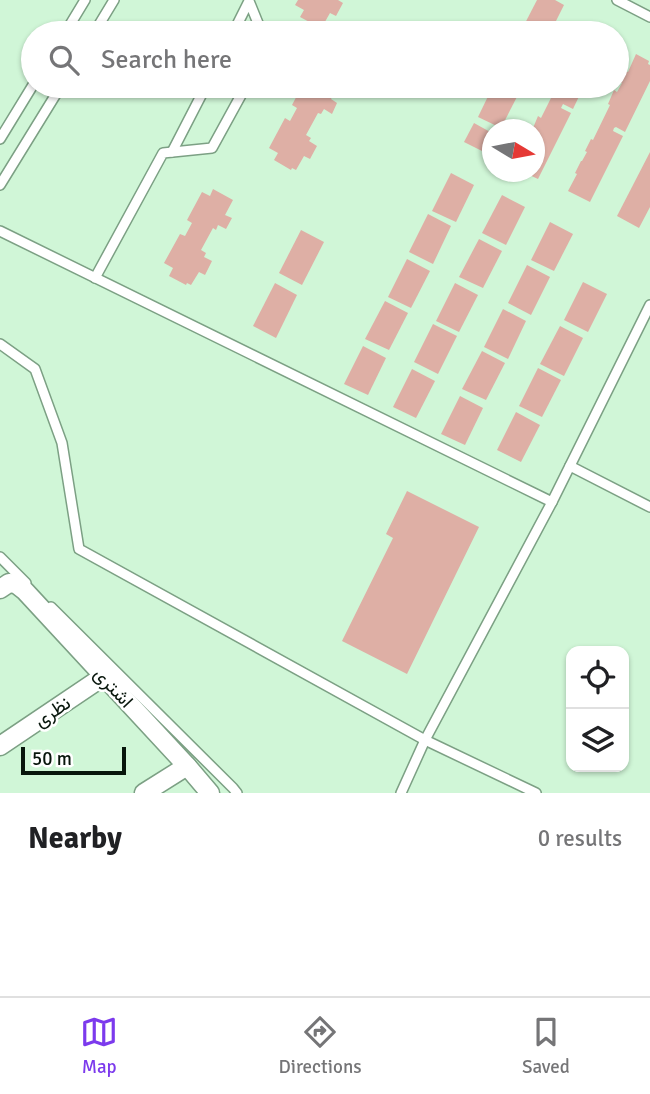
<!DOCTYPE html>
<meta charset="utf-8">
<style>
:root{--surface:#fff;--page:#f2f2f2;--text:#202124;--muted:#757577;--line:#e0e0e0;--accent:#7c3aed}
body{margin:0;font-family:Signika,Vazirmatn,sans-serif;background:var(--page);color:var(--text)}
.controls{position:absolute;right:21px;bottom:21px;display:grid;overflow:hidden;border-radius:14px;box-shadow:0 2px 5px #0004}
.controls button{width:63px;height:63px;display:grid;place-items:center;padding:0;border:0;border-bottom:2px solid var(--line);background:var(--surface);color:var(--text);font:35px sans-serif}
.compass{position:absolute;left:482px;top:119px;width:63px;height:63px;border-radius:50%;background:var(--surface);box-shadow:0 2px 5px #0004;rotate:100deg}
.scale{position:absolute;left:21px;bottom:18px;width:105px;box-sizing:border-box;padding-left:7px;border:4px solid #08160c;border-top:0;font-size:19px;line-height:24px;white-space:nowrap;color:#08160c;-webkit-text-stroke:5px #fff;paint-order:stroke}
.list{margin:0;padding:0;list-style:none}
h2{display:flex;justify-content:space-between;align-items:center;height:91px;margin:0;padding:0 28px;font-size:30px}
h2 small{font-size:23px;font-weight:400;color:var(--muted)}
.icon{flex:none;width:38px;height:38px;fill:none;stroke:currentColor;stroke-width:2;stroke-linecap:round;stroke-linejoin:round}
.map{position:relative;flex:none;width:650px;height:793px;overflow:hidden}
.search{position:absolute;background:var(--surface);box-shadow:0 2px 5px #0004;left:21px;right:21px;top:21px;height:77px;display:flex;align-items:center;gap:18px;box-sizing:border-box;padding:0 24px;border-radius:38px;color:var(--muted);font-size:26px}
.sheet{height:203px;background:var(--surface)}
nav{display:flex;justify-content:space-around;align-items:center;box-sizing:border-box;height:98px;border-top:2px solid var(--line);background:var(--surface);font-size:19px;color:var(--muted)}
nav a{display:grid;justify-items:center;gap:4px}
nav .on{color:var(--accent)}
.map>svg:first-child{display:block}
.building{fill:#deafa5}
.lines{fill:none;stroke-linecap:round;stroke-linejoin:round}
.lane-casing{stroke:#7ca084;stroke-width:12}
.street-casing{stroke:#7ca084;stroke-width:21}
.lane{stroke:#fff;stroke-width:9}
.street{stroke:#fff;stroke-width:18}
.labels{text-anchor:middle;stroke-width:5;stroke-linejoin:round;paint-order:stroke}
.street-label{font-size:19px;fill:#08160c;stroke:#fff}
</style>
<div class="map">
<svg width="650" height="793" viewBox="0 0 650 793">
<rect width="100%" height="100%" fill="#d0f6d7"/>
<g class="building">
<polygon points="298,0 338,0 343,3 336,16 330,13 322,27 318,25 317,26 300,17 304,10 295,5"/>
<polygon points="537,0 555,0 564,5 550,33 527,33 521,31"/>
<polygon points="636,54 649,61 648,64 650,65 650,81 625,132 616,127 614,128 613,131 623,136 590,202 568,191 577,174 575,173 581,161 582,161 587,152 585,151 591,139 593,140 610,105 608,104 614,90 617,92 622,83 619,82 625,71 628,72"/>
<polygon points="302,86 338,86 331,99 337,103 332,114 324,109 321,114 318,113 306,135 311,138 309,141 317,146 310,159 304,156 296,170 292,168 291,170 274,160 278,153 269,148 285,118 290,121 297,108 292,105"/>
<polygon points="493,86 511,86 520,91 501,128 478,117"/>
<polygon points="557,86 584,86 573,109 563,104 561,108 571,113 538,179 523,172 535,172 535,129 533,128 538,116 541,118"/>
<polygon points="474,123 492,133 492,145 488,154 464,142"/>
<polygon points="650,152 650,207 639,228 617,216"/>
<polygon points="451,173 474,185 456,222 432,211"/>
<polygon points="213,189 233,200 225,215 232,218 226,229 218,225 216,230 213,228 201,250 206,253 204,257 212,261 205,275 199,272 191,285 187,283 186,285 169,276 173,268 164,263 180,234 185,236 192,223 187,220 202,192 210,196"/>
<polygon points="502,195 525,207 506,245 482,233"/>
<polygon points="428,214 451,226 433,264 409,252"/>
<polygon points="550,222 573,234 554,271 531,260"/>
<polygon points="301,230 324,242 302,285 279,273"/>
<polygon points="479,239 502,251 483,288 459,277"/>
<polygon points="407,259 430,271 411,308 388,297"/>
<polygon points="527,265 550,277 531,315 508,303"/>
<polygon points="583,282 607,294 588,332 564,320"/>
<polygon points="275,283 297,295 276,338 253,326"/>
<polygon points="455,283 478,295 459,332 436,321"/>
<polygon points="385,301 408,313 389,350 365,339"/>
<polygon points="503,309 526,321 508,359 484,347"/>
<polygon points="433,324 457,336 438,374 414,362"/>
<polygon points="560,326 583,338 564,376 540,364"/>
<polygon points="363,346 386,358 368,395 344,384"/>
<polygon points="482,351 505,363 486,400 462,389"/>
<polygon points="538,368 561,380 542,417 519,406"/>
<polygon points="412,369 435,381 416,418 393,407"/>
<polygon points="460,396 483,408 465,445 441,434"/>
<polygon points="516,412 540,425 521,462 497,450"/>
<polygon points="407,491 479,527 407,674 342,641 393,538 386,534"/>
</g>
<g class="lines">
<g class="lane-casing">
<g id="lane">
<polyline points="617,0 650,17"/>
<polyline points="65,33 85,0"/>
<polyline points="94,33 114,0"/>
<polyline points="233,33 249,1 262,33"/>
<polyline points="0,139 33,85"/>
<polyline points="172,152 206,86"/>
<polyline points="0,185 61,86"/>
<polyline points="0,231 552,502"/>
<polyline points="95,278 163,153 212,148 246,86"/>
<polyline points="0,344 35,369 62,443 79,549 425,740 536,793"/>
<polyline points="570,466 650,507"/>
<polyline points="0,557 26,583"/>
<polyline points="51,607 233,788 237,793"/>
<polyline points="401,793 425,740 552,502 650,305"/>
</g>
</g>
<g class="street-casing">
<g id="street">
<polyline points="0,589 9,583 16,584 25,591 187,766 210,793"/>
<polyline points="0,746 104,676"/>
<polyline points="144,793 187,766"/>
</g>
</g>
<use href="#lane" class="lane"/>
<use href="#street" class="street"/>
</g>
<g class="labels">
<g class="street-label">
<text transform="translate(114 687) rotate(47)" y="7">اشتری</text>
<text transform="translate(52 711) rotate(-34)" y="7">نظری</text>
</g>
</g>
</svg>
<div class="controls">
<button><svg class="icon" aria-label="locate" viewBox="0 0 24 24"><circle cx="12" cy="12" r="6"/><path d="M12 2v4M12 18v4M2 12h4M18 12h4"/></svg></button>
<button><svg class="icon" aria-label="layers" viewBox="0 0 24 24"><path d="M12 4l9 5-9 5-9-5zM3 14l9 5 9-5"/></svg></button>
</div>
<svg class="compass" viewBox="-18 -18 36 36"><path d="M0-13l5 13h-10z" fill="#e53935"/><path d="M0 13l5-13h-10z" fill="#757577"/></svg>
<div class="scale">50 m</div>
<div class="search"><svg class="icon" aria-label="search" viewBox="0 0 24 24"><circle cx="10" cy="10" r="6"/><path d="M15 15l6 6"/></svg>Search here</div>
</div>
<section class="sheet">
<h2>Nearby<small>0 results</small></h2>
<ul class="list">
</ul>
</section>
<nav>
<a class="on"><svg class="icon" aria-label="map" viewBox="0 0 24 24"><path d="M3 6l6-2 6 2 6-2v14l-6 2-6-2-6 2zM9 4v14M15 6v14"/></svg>Map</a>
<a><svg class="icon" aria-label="directions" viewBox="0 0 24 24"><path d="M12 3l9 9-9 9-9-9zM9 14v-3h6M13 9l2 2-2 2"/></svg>Directions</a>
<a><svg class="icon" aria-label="saved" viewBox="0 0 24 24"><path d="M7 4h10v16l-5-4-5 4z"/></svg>Saved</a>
</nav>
